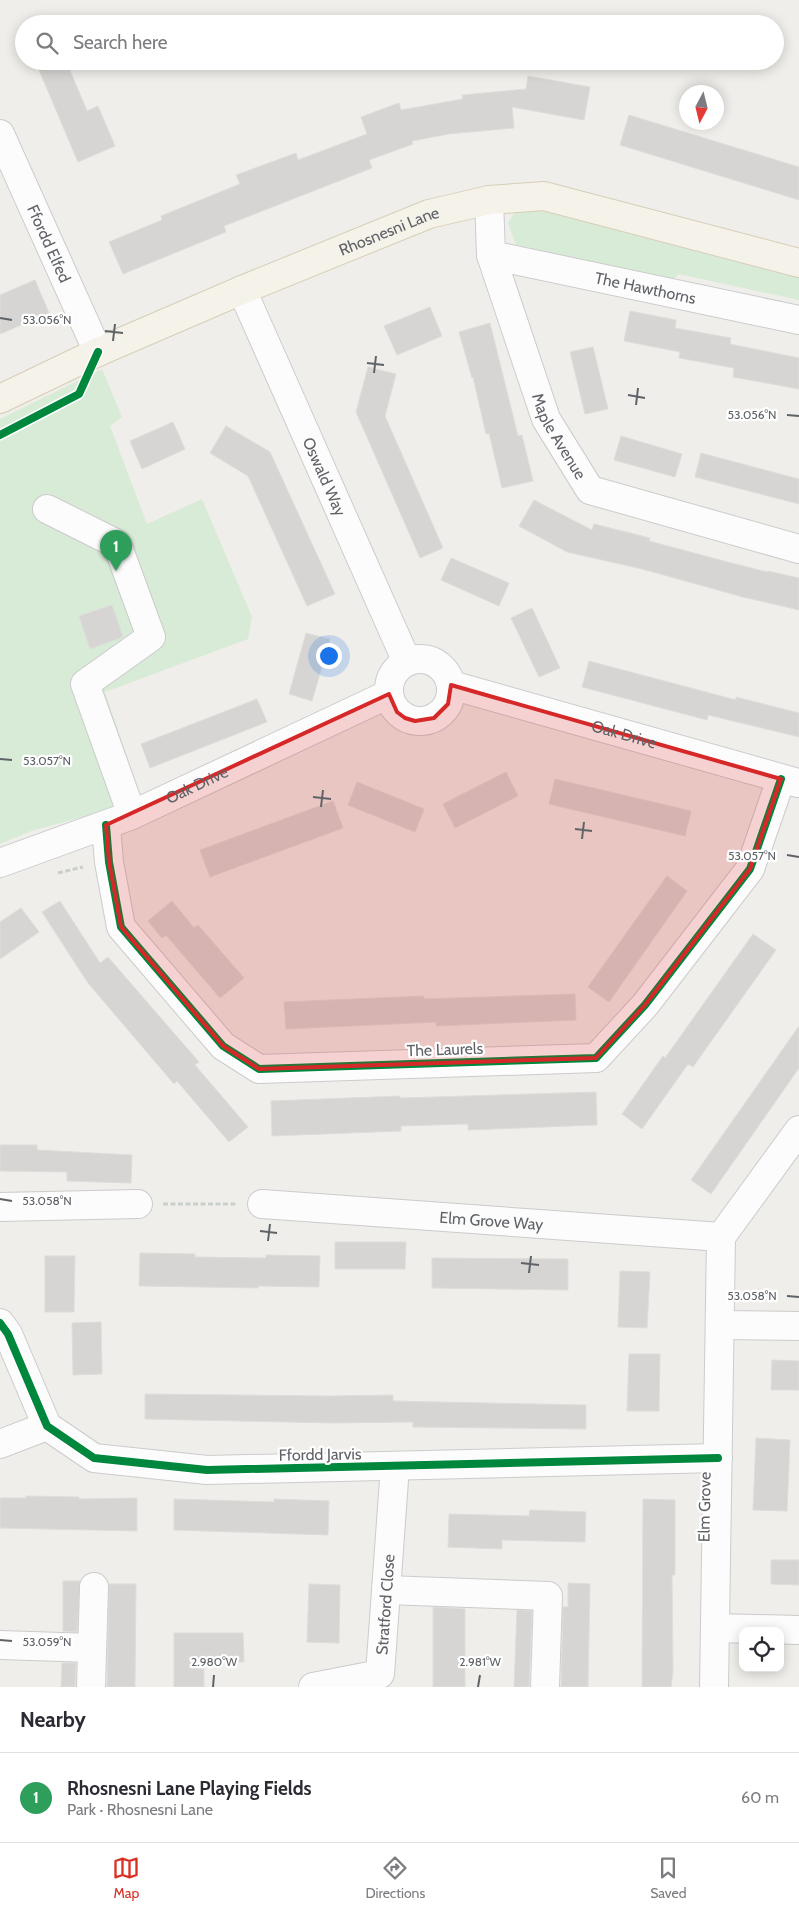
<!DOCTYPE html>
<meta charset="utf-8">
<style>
:root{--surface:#fff;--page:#f2f2f3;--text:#2b2b33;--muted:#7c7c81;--line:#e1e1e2;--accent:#d93025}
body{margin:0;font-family:Cabin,sans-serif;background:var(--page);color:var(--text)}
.controls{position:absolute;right:15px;bottom:15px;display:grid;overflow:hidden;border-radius:10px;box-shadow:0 2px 12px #0003}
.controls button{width:45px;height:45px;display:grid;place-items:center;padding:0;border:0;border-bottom:1px solid var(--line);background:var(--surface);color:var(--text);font:25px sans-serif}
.compass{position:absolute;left:679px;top:85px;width:45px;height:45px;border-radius:50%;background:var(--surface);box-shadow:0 2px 12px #0003;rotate:187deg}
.you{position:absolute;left:328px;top:655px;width:18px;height:18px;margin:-12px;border:4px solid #fff;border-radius:50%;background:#1a73e8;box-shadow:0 0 0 8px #1a73e833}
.badge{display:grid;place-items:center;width:32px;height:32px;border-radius:50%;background:var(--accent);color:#fff;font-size:16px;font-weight:700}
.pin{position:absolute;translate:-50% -41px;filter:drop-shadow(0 1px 2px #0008)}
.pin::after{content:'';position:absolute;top:26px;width:18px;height:15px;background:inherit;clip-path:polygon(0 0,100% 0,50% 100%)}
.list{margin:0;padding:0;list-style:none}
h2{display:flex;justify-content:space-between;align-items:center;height:65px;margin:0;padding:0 20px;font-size:21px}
h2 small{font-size:16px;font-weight:400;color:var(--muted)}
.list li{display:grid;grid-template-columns:32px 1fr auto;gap:15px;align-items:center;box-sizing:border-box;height:90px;padding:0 20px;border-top:1px solid var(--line)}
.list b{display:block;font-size:19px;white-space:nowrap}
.list p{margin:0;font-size:16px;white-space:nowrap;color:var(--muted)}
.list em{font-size:16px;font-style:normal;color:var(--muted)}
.icon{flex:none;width:28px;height:28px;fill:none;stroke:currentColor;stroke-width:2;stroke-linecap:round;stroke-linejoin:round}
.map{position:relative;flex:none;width:799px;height:1687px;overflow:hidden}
.search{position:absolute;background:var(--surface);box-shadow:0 2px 12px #0003;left:15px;right:15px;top:15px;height:55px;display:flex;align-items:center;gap:12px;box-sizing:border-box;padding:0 18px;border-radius:28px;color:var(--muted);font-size:19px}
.sheet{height:155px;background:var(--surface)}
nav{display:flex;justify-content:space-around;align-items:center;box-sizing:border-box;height:70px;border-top:1px solid var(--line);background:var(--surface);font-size:14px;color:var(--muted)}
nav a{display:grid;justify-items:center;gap:2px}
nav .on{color:var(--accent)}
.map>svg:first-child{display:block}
.green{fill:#d8ebd6}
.building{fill:#d6d5d3;stroke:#deddd9}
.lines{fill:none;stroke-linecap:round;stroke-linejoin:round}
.minor-casing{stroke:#cbcccc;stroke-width:30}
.major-casing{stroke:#d7ceb8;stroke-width:30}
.path{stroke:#cacfcc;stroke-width:3;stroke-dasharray:5 2.5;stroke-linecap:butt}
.minor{stroke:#fdfcfc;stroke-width:28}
.major{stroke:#f4f2e9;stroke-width:28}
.cycleway-casing{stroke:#fff;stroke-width:11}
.cycleway{stroke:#00873e;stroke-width:8}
.marked{fill:#d62828;fill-opacity:0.2;stroke:#d62828;stroke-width:4;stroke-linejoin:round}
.ticks{fill:none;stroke:#5f6368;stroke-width:2}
.labels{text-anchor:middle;stroke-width:4.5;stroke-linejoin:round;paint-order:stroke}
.street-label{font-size:16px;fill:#5f6368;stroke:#fff}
.ticks-label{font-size:12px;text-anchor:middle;fill:#5f6368;stroke:#fff;stroke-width:4.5;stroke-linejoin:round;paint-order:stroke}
</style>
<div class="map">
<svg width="799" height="1687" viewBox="0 0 799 1687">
<rect width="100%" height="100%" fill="#efeeea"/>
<g class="green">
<polygon points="535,209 629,228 799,272 799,300 679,274 667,285 517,248 508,223 515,212"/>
<polygon points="102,369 122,417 110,426 147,524 202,499 252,617 248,639 105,692 142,801 31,831 0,844 0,419"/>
</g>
<g class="building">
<polygon points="60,61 66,61 87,111 98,106 115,146 78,162 39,70"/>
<polygon points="528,76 590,87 584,120 512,107 514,128 449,134 412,141 413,144 369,160 372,168 224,226 226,232 123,274 109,242 162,220 161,216 240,184 236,175 296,153 298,160 367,134 361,117 399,103 401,110 463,99 462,95 526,89"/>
<polygon points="629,115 799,167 799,200 620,145"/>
<polygon points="35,280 49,313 0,334 0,295"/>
<polygon points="430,307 442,336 397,355 384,326"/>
<polygon points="630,311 676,320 675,328 731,338 730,344 799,358 799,389 733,377 734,368 679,358 680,352 624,341"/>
<polygon points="490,323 518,436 522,435 533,481 502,488 489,433 486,434 473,377 472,378 459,332"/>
<polygon points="593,347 608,409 585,414 570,352"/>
<polygon points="368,367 396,374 385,416 443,548 420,558 356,412"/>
<polygon points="173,422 185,449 142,469 130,441"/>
<polygon points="226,426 270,452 335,594 307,606 248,476 210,453"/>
<polygon points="621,436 682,454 675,477 614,460"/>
<polygon points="701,453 799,479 799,504 695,477"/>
<polygon points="534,500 592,530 594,524 650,538 649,541 724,561 767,572 768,571 799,578 799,610 743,597 642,569 567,552 519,526"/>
<polygon points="451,558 509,583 499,606 441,580"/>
<polygon points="112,605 123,637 90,649 79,616"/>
<polygon points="532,608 560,668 539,677 511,618"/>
<polygon points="306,633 330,639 312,701 289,694"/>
<polygon points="589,661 736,700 736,697 799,713 799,737 708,715 707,720 582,687"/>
<polygon points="257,699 267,722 150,768 141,744"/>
<polygon points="506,772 518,796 455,828 443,804"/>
<polygon points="555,779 691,811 685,836 549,804"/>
<polygon points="357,782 424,809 415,832 348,805"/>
<polygon points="333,801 343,828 210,877 200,850"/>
<polygon points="667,876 687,891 609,1002 588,987"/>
<polygon points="60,901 100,963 108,957 199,1062 195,1065 248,1127 229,1142 177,1081 174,1084 88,983 42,912"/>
<polygon points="172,901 194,928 198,925 244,978 220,998 166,935 162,938 148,921"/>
<polygon points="21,908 39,932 0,959 0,922"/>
<polygon points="753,934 776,950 693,1067 688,1064 642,1129 622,1114 663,1056 665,1058"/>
<polygon points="575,994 576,1020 436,1026 436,1022 286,1029 284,1002 424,996 424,999"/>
<polygon points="799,1026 799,1068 711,1194 691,1180"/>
<polygon points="596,1092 597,1125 468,1130 468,1124 401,1126 401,1131 272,1136 271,1101 400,1096 400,1098"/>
<polygon points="0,1145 37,1145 37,1150 132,1155 131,1183 67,1181 67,1172 0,1171"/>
<polygon points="335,1242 406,1242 405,1269 335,1269"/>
<polygon points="140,1253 195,1254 195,1257 266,1258 266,1255 320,1256 319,1287 258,1286 258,1288 139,1286"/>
<polygon points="45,1256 75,1256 74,1312 45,1312"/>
<polygon points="432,1258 568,1259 568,1290 432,1288"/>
<polygon points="620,1271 650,1272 647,1328 618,1327"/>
<polygon points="101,1322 102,1374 73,1375 72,1323"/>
<polygon points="629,1354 660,1354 659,1411 627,1411"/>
<polygon points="772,1360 799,1361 799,1390 771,1390"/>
<polygon points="145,1394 331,1396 393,1395 393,1401 586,1405 586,1429 413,1427 413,1422 331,1423 145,1419"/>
<polygon points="756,1438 790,1440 787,1511 753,1510"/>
<polygon points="26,1496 79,1497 79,1499 137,1498 137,1531 0,1528 0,1498 26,1498"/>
<polygon points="174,1499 274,1502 274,1499 329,1501 328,1535 174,1530"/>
<polygon points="643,1499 675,1500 675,1575 672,1575 673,1672 671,1687 642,1687"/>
<polygon points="530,1510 586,1512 585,1542 502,1540 502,1549 448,1547 449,1514 529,1516"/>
<polygon points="771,1560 799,1560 799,1585 771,1584"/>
<polygon points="63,1581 80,1581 77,1632 63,1631"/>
<polygon points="568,1583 590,1584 588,1687 561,1687 563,1607 568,1607"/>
<polygon points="109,1584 136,1584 135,1687 107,1687"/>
<polygon points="309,1584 340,1585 339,1643 307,1642"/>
<polygon points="433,1607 465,1609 465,1687 433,1687"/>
<polygon points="517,1610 532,1611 529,1687 514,1687"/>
<polygon points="174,1633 243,1633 244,1662 204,1662 204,1687 174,1687"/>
<polygon points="62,1663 76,1663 75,1687 61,1687"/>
</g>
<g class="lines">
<g class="minor-casing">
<g id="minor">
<path id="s1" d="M0,134L98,352"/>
<path id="s2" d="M489,200L491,255L546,419L590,490L799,549"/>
<path id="s3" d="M491,255L799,320"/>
<path id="s4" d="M242,290L407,662"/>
<polyline points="47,509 117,544 151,637 85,684 132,815"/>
<circle cx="420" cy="690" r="31"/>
<path id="s5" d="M451,685L798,783"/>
<polyline points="106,825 109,862 121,927 223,1046 259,1069 596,1058 645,1005 750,869 781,779"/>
<path id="s6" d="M0,863L132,815L389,694"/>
<path id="s7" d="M262,1204L721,1237"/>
<polyline points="0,1207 138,1204"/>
<polyline points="0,1323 8,1334 47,1426 94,1458 207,1470 718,1458"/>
<polyline points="720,1325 799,1326"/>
<polyline points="0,1444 47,1426"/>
<polyline points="386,1590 548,1596 545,1687"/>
<polyline points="715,1628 799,1630"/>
<polyline points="0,1645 92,1648"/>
<polyline points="91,1687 94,1587"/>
<path id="s8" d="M313,1687L380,1674L395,1466"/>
<polyline points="714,1687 721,1237 799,1130"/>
</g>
</g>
<g class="major-casing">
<g id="major">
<path id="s9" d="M0,399L98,352L242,290L429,214L489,200L544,196L799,263"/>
</g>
</g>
<g class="path">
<polyline points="58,873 83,867"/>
<polyline points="163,1204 236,1204"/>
</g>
<use href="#minor" class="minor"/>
<use href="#major" class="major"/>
<g class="cycleway-casing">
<g id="cycleway">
<polyline points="0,435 79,394 98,352"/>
<polyline points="106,825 109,862 121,927 223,1046 259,1069 596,1058 645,1005 750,869 781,779"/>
<polyline points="0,1323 8,1334 47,1426 94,1458 207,1470 718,1458"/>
</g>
</g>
<use href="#cycleway" class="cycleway"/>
</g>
<path class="marked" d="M451,685L781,779L750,869L645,1005L596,1058L259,1069L223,1046L121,927L109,862L106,825L389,694L397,712L405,718L415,721L434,718L448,704Z"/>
<path class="ticks" d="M0,318L12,320M105,331L123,333M113,341L115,324M367,363L384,365M374,373L376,356M628,395L645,398M636,405L638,388M787,415L799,416M0,759L12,760M313,797L331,799M321,807L323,790M575,829L592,831M582,839L584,822M787,855L799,857M0,1199L12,1201M260,1231L277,1233M268,1241L270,1224M521,1263L539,1265M529,1273L531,1256M787,1296L799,1297M0,1640L12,1641M213,1687L214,1675M478,1687L480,1675"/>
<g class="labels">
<g class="street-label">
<text dy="6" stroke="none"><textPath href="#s9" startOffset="424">Rhosnesni Lane</textPath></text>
<text dy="6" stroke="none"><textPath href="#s1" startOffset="120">Ffordd Elfed</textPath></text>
<text dy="6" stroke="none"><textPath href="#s3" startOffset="158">The Hawthorns</textPath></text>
<text dy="6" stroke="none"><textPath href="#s2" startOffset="249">Maple Avenue</textPath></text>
<text dy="6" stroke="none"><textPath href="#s4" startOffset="204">Oswald Way</textPath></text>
<text dy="6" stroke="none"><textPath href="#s5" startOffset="180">Oak Drive</textPath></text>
<text dy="6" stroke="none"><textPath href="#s6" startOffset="212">Oak Drive</textPath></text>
<text transform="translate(445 1049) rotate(-2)" y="6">The Laurels</text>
<text dy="6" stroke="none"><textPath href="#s7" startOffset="230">Elm Grove Way</textPath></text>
<text transform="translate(320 1454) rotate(-1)" y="6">Ffordd Jarvis</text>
<text transform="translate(704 1507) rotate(-89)" y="6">Elm Grove</text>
<text dy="6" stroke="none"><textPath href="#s8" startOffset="138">Stratford Close</textPath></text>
</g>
</g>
<g class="ticks-label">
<text x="47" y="324">53.056°N</text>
<text x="752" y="419">53.056°N</text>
<text x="47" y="765">53.057°N</text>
<text x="752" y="860">53.057°N</text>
<text x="47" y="1205">53.058°N</text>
<text x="752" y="1300">53.058°N</text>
<text x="47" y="1646">53.059°N</text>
<text x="214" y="1666">2.980°W</text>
<text x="480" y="1666">2.981°W</text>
</g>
</svg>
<div class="controls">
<button><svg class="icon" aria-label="locate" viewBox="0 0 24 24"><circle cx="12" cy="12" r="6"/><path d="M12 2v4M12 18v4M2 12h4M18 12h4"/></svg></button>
</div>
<svg class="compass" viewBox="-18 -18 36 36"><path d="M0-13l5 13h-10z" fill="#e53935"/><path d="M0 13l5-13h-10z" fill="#7c7c81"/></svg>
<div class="you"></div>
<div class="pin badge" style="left:116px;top:571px;background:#2e9e5b">1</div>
<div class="search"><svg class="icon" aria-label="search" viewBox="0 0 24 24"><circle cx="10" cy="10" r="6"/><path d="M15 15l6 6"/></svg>Search here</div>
</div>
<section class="sheet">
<h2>Nearby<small></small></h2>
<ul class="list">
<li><span class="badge" style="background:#2e9e5b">1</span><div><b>Rhosnesni Lane Playing Fields</b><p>Park · Rhosnesni Lane</p></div><em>60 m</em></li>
</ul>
</section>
<nav>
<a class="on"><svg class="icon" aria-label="map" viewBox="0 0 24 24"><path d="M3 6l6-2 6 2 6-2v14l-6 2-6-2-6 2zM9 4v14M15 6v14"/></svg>Map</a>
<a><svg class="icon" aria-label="directions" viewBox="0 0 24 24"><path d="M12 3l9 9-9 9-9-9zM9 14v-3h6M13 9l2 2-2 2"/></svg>Directions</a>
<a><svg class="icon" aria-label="saved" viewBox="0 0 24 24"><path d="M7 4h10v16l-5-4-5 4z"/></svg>Saved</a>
</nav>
